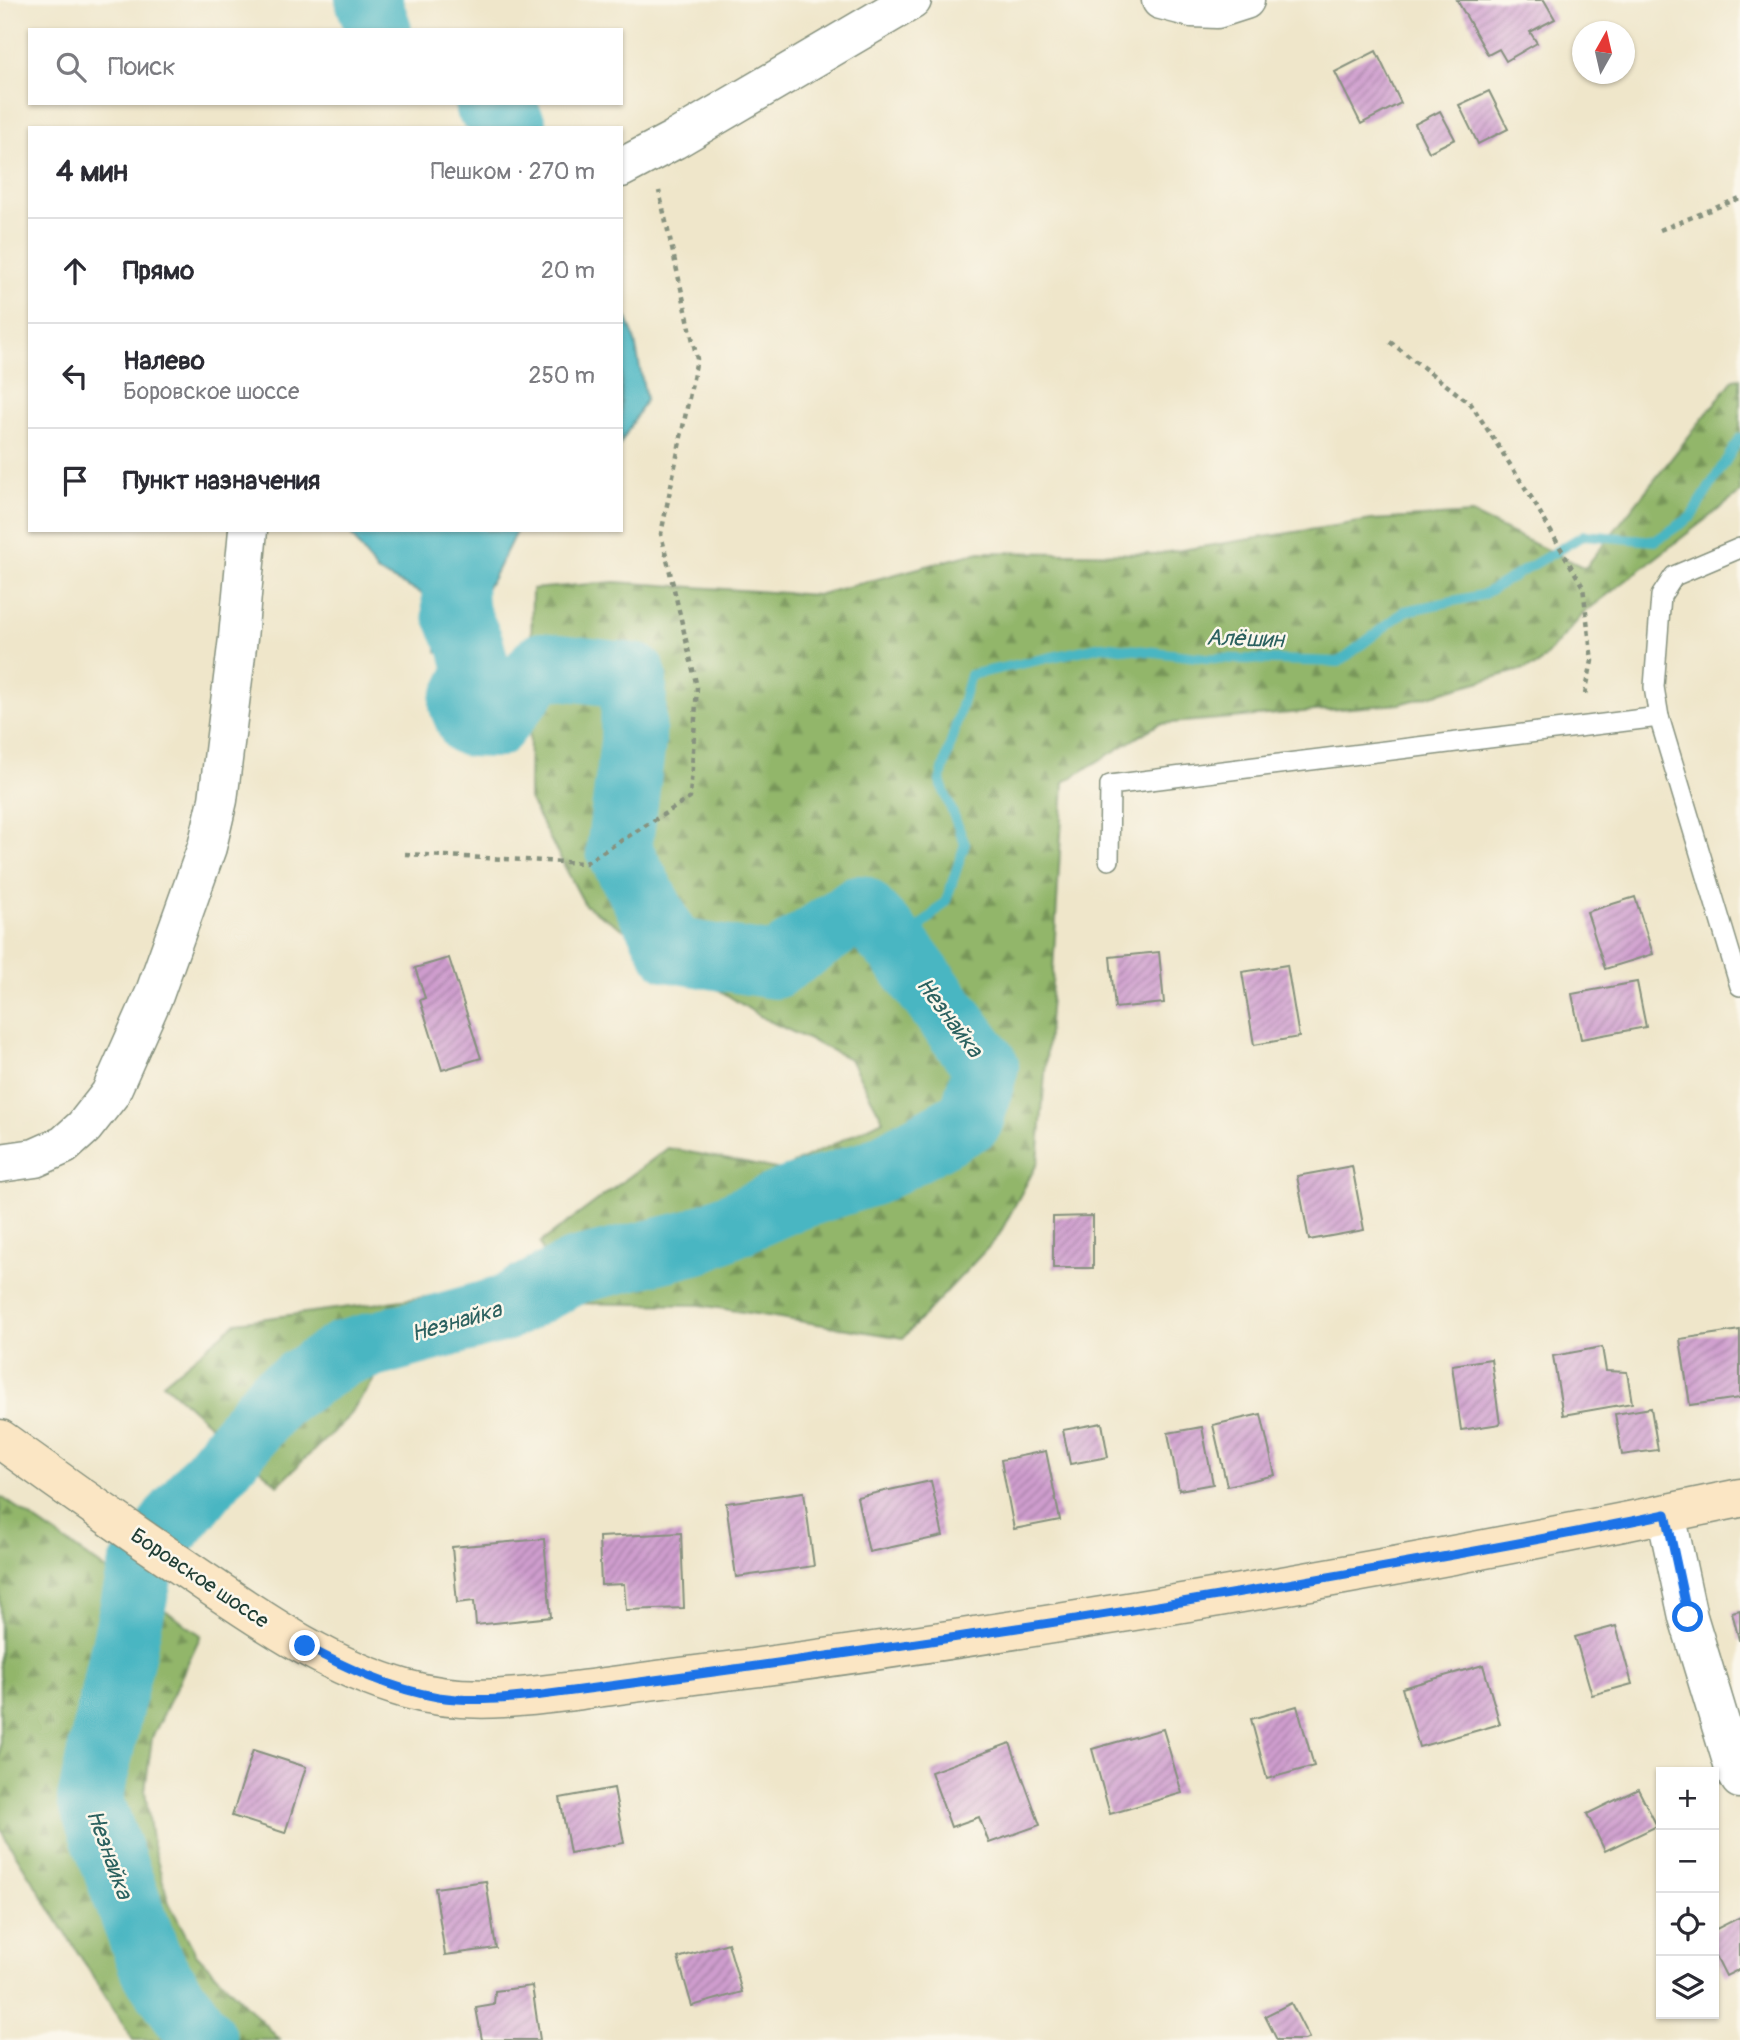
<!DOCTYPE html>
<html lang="ru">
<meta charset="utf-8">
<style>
:root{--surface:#fff;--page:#f7f7f7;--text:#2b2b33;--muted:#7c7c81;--line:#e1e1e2}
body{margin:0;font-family:Pangolin,sans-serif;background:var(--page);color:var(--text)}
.controls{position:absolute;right:21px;bottom:21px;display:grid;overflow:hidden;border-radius:0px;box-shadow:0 2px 5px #0004}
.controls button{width:63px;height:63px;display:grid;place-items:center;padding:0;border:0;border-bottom:2px solid var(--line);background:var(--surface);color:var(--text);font:35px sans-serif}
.compass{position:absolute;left:1572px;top:21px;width:63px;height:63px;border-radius:50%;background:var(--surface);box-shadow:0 2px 5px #0004;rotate:8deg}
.stop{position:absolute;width:21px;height:21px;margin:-16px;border:5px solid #1a73e8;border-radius:50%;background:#fff}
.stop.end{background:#1a73e8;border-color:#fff;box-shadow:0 2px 7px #0008}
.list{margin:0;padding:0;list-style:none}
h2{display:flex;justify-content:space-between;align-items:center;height:91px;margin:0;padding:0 28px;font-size:30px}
h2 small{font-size:23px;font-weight:400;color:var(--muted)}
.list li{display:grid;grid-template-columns:46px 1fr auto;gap:21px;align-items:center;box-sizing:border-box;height:105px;padding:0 28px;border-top:2px solid var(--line)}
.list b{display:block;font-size:26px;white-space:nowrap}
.list p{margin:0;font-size:23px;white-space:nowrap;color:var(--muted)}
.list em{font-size:23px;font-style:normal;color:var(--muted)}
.icon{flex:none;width:38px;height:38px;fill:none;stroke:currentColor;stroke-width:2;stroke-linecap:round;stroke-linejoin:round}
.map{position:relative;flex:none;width:1740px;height:2040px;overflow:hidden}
.search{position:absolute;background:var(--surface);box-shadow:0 2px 5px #0004;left:28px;top:28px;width:595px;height:77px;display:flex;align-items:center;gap:18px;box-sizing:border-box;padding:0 24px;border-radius:0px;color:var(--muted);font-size:26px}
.panel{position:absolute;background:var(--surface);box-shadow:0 2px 5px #0004;left:28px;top:126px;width:595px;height:406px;border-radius:0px}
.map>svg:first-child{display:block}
.forest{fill:url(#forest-firs);stroke:#587a50;stroke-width:2}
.water{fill:#48b6c2;stroke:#347a7b;stroke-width:2}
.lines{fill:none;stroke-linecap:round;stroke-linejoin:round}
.stream{stroke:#48b6c2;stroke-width:10}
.river{stroke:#48b6c2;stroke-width:66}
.building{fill:url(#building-hatch)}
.service-casing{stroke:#87927f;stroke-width:22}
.minor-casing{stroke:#87927f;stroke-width:41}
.secondary-casing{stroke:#87927f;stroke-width:41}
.path{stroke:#87927f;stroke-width:4.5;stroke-dasharray:5 5;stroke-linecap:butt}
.service{stroke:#fff;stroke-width:19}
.minor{stroke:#fff;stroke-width:38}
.secondary{stroke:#fbe6c4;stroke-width:38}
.route{stroke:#1a73e8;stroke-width:9}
.labels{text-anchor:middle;stroke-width:5;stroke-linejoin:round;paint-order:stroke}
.street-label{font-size:21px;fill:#1f3d34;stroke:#fbf7ec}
.water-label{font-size:23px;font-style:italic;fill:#2b615f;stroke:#fbf7ec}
</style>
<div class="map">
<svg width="1740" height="2040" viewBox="0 0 1740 2040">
<defs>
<pattern id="forest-firs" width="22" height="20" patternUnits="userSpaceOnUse" patternTransform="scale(1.75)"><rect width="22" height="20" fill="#92b66b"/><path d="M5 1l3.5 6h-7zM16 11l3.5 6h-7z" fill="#779559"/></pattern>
<pattern id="building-hatch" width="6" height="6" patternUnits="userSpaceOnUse" patternTransform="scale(1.75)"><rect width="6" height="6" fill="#cf9dce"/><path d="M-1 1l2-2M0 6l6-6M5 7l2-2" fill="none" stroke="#a781a8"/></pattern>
</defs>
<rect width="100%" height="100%" fill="#fbf7ec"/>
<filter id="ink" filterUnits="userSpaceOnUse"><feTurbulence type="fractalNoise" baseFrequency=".0143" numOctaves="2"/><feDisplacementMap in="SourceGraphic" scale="14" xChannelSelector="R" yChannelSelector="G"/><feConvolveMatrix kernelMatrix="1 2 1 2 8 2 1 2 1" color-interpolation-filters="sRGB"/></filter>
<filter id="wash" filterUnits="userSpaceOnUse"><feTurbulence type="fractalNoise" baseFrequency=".00686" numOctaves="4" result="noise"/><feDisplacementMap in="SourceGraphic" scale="28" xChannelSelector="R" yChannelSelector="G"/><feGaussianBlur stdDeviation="1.57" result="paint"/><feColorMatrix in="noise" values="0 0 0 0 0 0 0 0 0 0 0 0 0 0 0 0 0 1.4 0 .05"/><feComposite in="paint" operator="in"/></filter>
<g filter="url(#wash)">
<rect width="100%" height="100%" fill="#efe6ca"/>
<g class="forest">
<polygon points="1740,378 1740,493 1585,612 1538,665 1400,704 1159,724 1064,782 1053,971 1038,1162 998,1237 903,1338 700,1305 559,1303 540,1243 668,1148 781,1170 883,1120 850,1059 765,1019 585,905 529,799 532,589 615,582 817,595 979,552 1156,554 1372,520 1472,514 1585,568 1734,379"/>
<polygon points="433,1296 347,1418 278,1485 163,1383 237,1322"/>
<polygon points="0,1496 201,1635 152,1738 145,1791 153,1846 169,1903 196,1954 280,2040 133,2040 0,1829"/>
</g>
<g class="water">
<polygon points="621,303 634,337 646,399 621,443"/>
<polygon points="348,530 517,530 492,580 476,602 471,645 478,672 437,652 437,611 421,593 377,572"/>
</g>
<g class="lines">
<polyline class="stream" points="899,949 946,901 965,844 940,781 970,675 1102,646 1206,658 1339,662 1405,611 1482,595 1584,535 1655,541 1691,517 1740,438"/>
<g class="river">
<polyline points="368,0 379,30"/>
<polyline points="487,103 507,114 514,128"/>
<polyline points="172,1524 275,1398 344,1353 503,1309 576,1271 694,1242 788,1200 874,1172 971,1119 986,1066 899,949 860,908 774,966 672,950 619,850 633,742 634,676 542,665 494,725 470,724 462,705 478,672 471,645 455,610 452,530"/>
<polyline points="141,1569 90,1799 152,1967 204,2040"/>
</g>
</g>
<g id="blocks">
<g class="building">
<polygon points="1457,0 1544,0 1555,19 1530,32 1537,43 1506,61 1499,49 1488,55"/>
<polygon points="1376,51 1401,103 1361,124 1335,72"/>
<polygon points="1489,91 1508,129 1478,144 1459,105"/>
<polygon points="1440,111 1455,139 1429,152 1415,124"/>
<polygon points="1635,897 1653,954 1605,969 1587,912"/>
<polygon points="1159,952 1164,1003 1115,1008 1110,957"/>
<polygon points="449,958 481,1058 442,1070 420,1000 425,998 415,968"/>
<polygon points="1287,965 1299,1037 1254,1045 1242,972"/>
<polygon points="1637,982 1646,1027 1581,1039 1572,994"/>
<polygon points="1352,1166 1364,1230 1309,1240 1297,1176"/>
<polygon points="1093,1216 1093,1268 1053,1268 1053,1217"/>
<polygon points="1740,1330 1740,1398 1690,1405 1680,1339"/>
<polygon points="1602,1347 1606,1371 1627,1372 1632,1403 1563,1415 1553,1356"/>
<polygon points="1491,1359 1500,1424 1461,1430 1452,1365"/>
<polygon points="1651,1408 1658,1450 1622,1455 1615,1414"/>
<polygon points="1261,1414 1275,1475 1227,1486 1213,1425"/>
<polygon points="1102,1423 1108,1457 1070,1464 1063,1430"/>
<polygon points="1202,1427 1213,1484 1179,1490 1168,1433"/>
<polygon points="1046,1451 1060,1520 1014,1529 1001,1460"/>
<polygon points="931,1481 943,1536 869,1552 857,1497"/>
<polygon points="804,1492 814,1566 736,1577 726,1503"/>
<polygon points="681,1533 684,1608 626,1610 624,1584 601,1585 599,1537"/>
<polygon points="544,1539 551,1617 476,1625 474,1601 457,1603 452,1547"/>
<polygon points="1740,1610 1740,1640 1739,1640 1732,1612"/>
<polygon points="1616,1626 1632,1684 1592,1695 1575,1637"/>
<polygon points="1483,1665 1500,1724 1419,1747 1402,1688"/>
<polygon points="1297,1706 1314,1766 1267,1779 1251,1719"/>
<polygon points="1163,1729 1182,1793 1110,1814 1092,1749"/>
<polygon points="1010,1743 1040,1825 989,1843 979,1817 951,1827 931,1772"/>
<polygon points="253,1750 306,1767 285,1833 232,1816"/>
<polygon points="614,1788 624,1843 570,1853 560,1798"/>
<polygon points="1638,1789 1657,1826 1605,1851 1587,1814"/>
<polygon points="486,1881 496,1948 445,1955 435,1888"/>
<polygon points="1740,1917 1740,1969 1726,1976 1714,1952 1714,1930"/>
<polygon points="728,1943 742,1992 692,2006 678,1958"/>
<polygon points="532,1986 540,2040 482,2040 476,2008 494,2005 495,1991"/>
<polygon points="1291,2003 1309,2038 1305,2040 1277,2040 1265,2016"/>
</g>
</g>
</g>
<g filter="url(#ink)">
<use href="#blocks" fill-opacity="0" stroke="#87927f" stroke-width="2"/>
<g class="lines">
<g class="service-casing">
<g id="service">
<polyline points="1659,717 1654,687 1661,596 1674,576 1740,548"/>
<polyline points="1109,860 1110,785 1659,717 1740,986"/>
</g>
</g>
<g class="minor-casing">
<g id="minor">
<polyline points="1161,0 1192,8 1217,9 1245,0"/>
<polyline points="621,168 674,140 912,0"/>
<polyline points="0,1163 35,1158 64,1145 84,1127 110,1094 154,995 207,847 218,800 238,638 248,530"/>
<polyline points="1666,1514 1688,1617 1734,1768 1740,1779"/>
</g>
</g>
<g class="secondary-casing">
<path id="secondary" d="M0,1439C62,1484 125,1528 189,1571C257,1617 325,1666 406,1689C469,1707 533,1696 597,1688C649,1681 700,1674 752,1668C1083,1623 1413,1567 1740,1498"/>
</g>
<g class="path">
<polyline points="1660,230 1740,198"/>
<polyline points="1390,342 1471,404 1531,497 1583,587 1592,661 1584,699"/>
<polyline points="405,854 585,863 690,798 697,687 661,534 697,359 659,191"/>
</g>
<use href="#service" class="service"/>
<use href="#minor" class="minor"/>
<use href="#secondary" class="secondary"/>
</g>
</g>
<g class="lines" filter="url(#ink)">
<path class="route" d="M305,1646C347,1668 391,1689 438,1697C472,1702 507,1699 542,1695C809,1660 1075,1622 1340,1575C1449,1556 1558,1537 1666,1514L1688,1617"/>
</g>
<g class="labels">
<g class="street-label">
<text transform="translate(200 1578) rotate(34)" y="7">Боровское шоссе</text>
</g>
<g class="water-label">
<text transform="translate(1245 638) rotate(2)" y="8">Алёшин</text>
<text transform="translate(950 1017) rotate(53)" y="8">Незнайка</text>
<text transform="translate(456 1321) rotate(-16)" y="8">Незнайка</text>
<text transform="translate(110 1854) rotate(70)" y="8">Незнайка</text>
</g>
</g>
</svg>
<div class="controls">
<button>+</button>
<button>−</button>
<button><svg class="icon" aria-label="locate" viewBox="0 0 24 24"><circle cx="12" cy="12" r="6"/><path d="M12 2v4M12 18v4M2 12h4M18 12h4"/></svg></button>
<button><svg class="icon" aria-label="layers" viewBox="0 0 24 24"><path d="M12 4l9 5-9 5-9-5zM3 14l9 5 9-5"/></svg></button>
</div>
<svg class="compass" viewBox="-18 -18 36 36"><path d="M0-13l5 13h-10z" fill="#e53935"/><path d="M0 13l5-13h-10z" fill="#7c7c81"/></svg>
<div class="stop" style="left:1688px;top:1617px"></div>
<div class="stop end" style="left:305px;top:1646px"></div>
<div class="search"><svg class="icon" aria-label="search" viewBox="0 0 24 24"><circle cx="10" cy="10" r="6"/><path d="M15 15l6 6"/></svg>Поиск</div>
<section class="panel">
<h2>4 мин<small>Пешком · 270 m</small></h2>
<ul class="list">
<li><svg class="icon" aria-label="ahead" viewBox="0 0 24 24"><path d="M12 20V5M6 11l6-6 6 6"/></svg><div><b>Прямо</b></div><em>20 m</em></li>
<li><svg class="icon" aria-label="left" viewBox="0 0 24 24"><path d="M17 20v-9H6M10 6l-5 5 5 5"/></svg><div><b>Налево</b><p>Боровское шоссе</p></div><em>250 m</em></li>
<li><svg class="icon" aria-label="arrive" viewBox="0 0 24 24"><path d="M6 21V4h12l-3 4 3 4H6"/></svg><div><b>Пункт назначения</b></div></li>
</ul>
</section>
</div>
